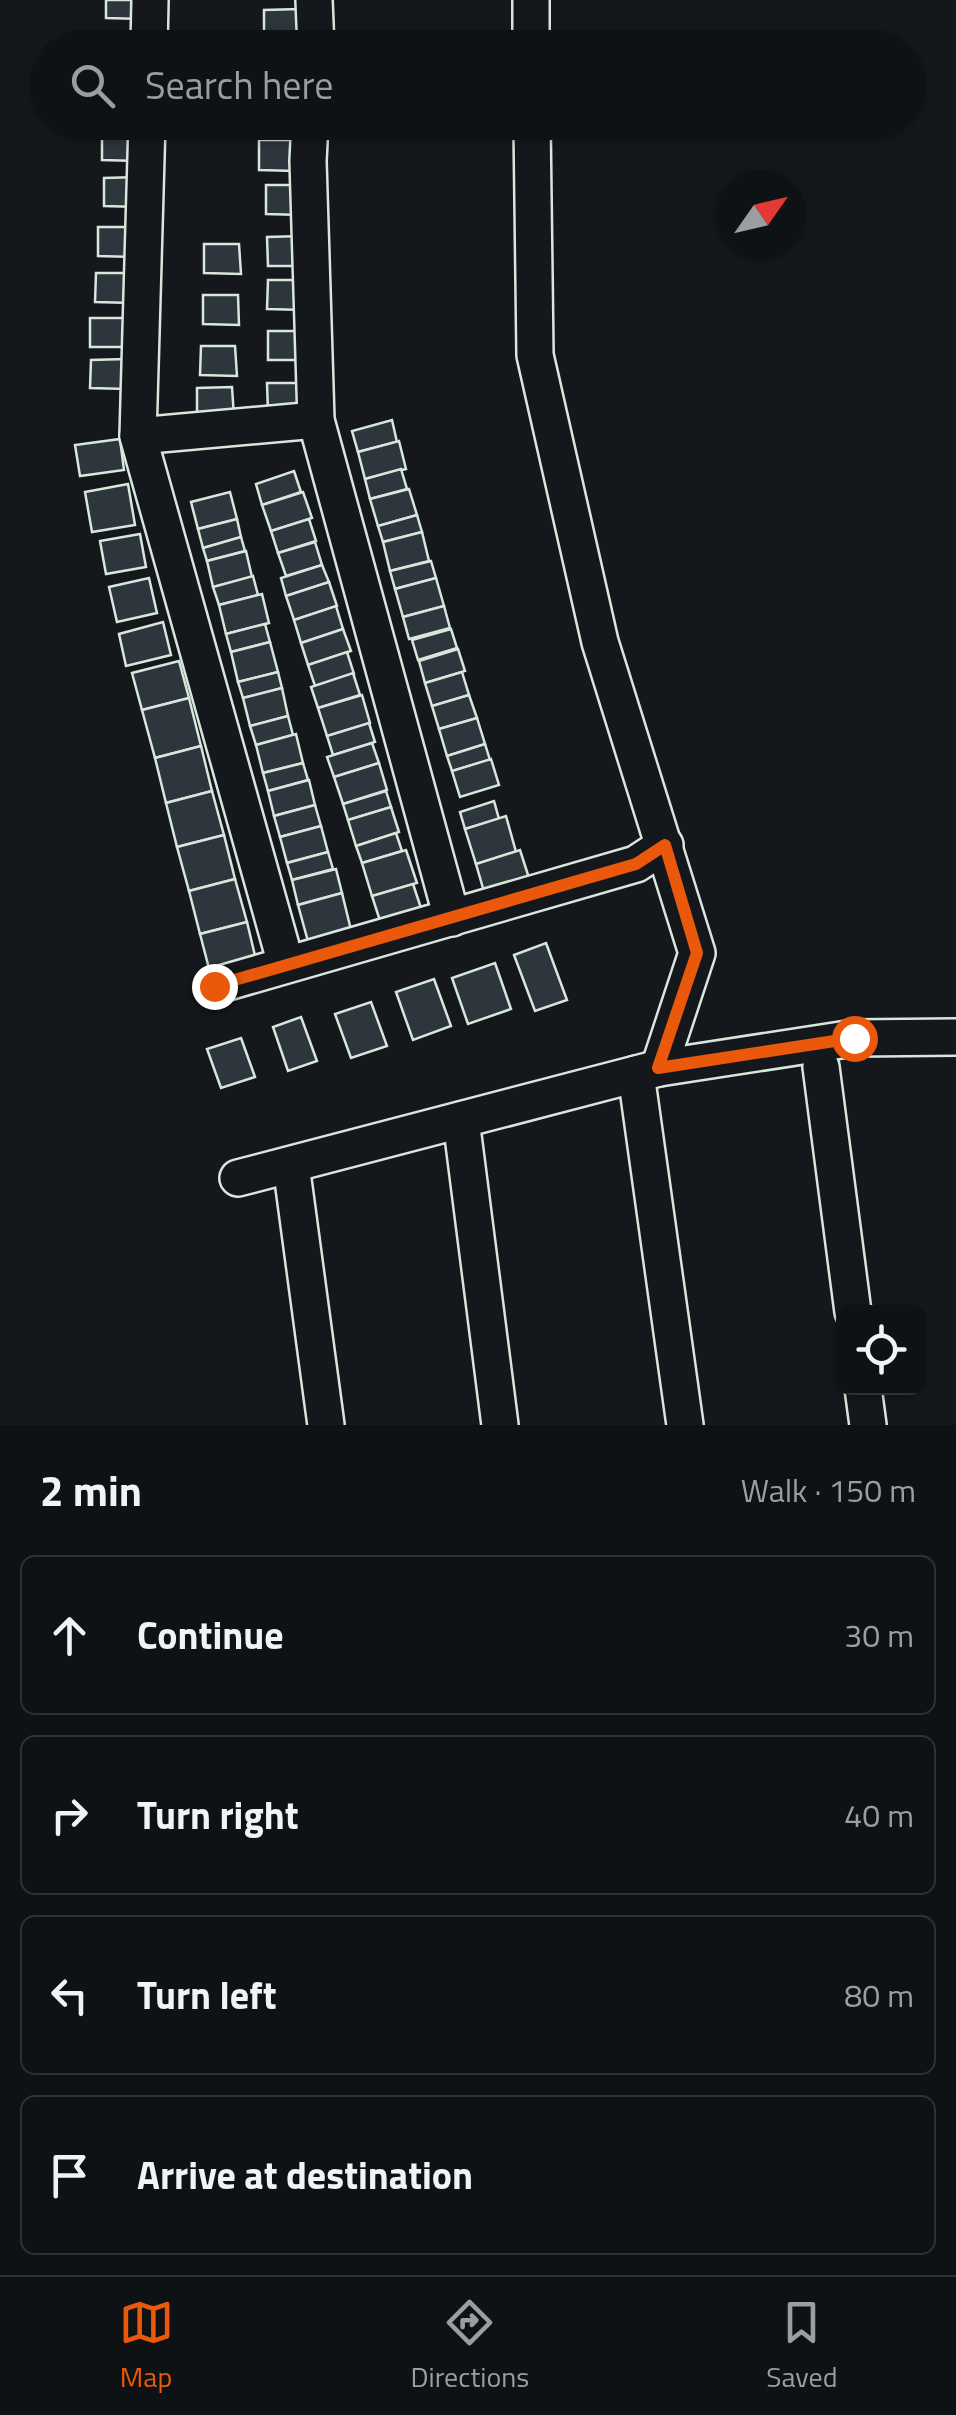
<!DOCTYPE html>
<meta charset="utf-8">
<style>
:root{--surface:#0f1215;--page:#181b1e;--text:#f1f3f6;--muted:#9b9ea0;--line:#2f3234;--accent:#ea580c}
body{margin:0;font-family:"Titillium Web",sans-serif;background:var(--page);color:var(--text)}
.controls{position:absolute;right:30px;bottom:30px;display:grid;overflow:hidden;border-radius:15px;box-shadow:0 2px 8px #0004}
.controls button{width:90px;height:90px;display:grid;place-items:center;padding:0;border:0;border-bottom:2px solid var(--line);background:var(--surface);color:var(--text);font:50px sans-serif}
.compass{position:absolute;left:716px;top:170px;width:90px;height:90px;border-radius:50%;background:var(--surface);box-shadow:0 2px 8px #0004;rotate:56deg}
.stop{position:absolute;width:30px;height:30px;margin:-22px;border:8px solid #ea580c;border-radius:50%;background:#fff}
.stop.end{background:#ea580c;border-color:#fff;box-shadow:0 2px 10px #0008}
.list{margin:0;padding:0;list-style:none}
h2{display:flex;justify-content:space-between;align-items:center;height:130px;margin:0;padding:0 40px;font-size:42px}
h2 small{font-size:32px;font-weight:400;color:var(--muted)}
.list li{display:grid;grid-template-columns:65px 1fr auto;gap:30px;align-items:center;box-sizing:border-box;height:160px;margin:0 20px 20px;padding:0 20px;border:2px solid var(--line);border-radius:15px}
.list b{display:block;font-size:38px;white-space:nowrap}
.list em{font-size:32px;font-style:normal;color:var(--muted)}
.icon{flex:none;width:55px;height:55px;fill:none;stroke:currentColor;stroke-width:2;stroke-linecap:round;stroke-linejoin:round}
.map{position:relative;flex:none;width:956px;height:1425px;overflow:hidden}
.search{position:absolute;background:var(--surface);box-shadow:0 2px 8px #0004;left:30px;right:30px;top:30px;height:110px;display:flex;align-items:center;gap:25px;box-sizing:border-box;padding:0 35px;border-radius:55px;color:var(--muted);font-size:38px}
.sheet{height:850px;background:var(--surface)}
nav{display:flex;justify-content:space-around;align-items:center;box-sizing:border-box;height:140px;border-top:2px solid var(--line);background:var(--surface);font-size:28px;color:var(--muted)}
nav a{display:grid;justify-items:center;gap:5px}
nav .on{color:var(--accent)}
.map>svg:first-child{display:block}
.building{fill:#2c363c;stroke:#d8e6dc;stroke-width:2.5}
.lines{fill:none;stroke-linecap:round;stroke-linejoin:round}
.minor-casing{stroke:#d8e6dc;stroke-width:40}
.minor{stroke:#14181c;stroke-width:35}
.route{stroke:#ea580c;stroke-width:12}
</style>
<div class="map">
<svg width="956" height="1425" viewBox="0 0 956 1425">
<rect width="100%" height="100%" fill="#14181c"/>
<g class="building">
<polygon points="106,0 142,0 143,19 106,18"/>
<polygon points="299,9 300,39 264,38 264,10"/>
<polygon points="137,38 138,48 103,48 104,39"/>
<polygon points="102,131 137,131 138,161 102,160"/>
<polygon points="259,140 294,140 295,171 259,170"/>
<polygon points="139,177 140,207 104,206 104,178"/>
<polygon points="266,185 300,185 302,215 266,214"/>
<polygon points="98,227 132,227 134,257 98,256"/>
<polygon points="302,236 304,266 268,266 267,237"/>
<polygon points="204,244 239,244 241,274 204,273"/>
<polygon points="96,273 131,273 132,303 95,302"/>
<polygon points="268,280 302,280 304,310 267,309"/>
<polygon points="203,295 238,295 239,325 203,324"/>
<polygon points="90,318 124,318 126,347 90,347"/>
<polygon points="268,331 303,331 304,360 268,360"/>
<polygon points="201,346 235,346 237,376 200,375"/>
<polygon points="125,359 127,389 90,388 91,360"/>
<polygon points="267,383 302,383 304,413 268,412"/>
<polygon points="232,387 234,417 197,417 197,388"/>
<polygon points="392,420 397,442 358,452 352,431"/>
<polygon points="120,439 124,470 80,476 75,445"/>
<polygon points="399,441 406,469 365,479 358,452"/>
<polygon points="401,469 407,489 370,499 365,479"/>
<polygon points="294,471 301,492 262,505 256,484"/>
<polygon points="128,484 135,525 92,532 85,492"/>
<polygon points="409,489 417,515 378,526 370,499"/>
<polygon points="230,492 237,519 198,529 191,502"/>
<polygon points="303,492 312,518 271,531 262,505"/>
<polygon points="417,515 422,532 383,542 378,526"/>
<polygon points="237,519 241,537 203,548 198,529"/>
<polygon points="309,519 316,541 278,553 271,531"/>
<polygon points="422,532 429,561 390,571 383,542"/>
<polygon points="140,534 146,567 106,574 100,541"/>
<polygon points="241,537 245,551 207,561 203,548"/>
<polygon points="315,542 322,565 286,576 278,553"/>
<polygon points="246,551 252,577 213,587 207,561"/>
<polygon points="431,561 436,578 395,589 390,571"/>
<polygon points="322,565 329,582 286,596 281,578"/>
<polygon points="253,576 258,595 219,605 213,587"/>
<polygon points="149,578 157,613 117,622 109,587"/>
<polygon points="436,578 444,606 403,617 395,589"/>
<polygon points="329,582 337,606 294,620 286,596"/>
<polygon points="262,594 269,623 226,634 219,605"/>
<polygon points="336,606 343,629 301,643 294,620"/>
<polygon points="444,606 450,628 409,639 403,617"/>
<polygon points="163,622 171,655 126,666 119,634"/>
<polygon points="265,624 270,642 231,652 226,634"/>
<polygon points="343,629 351,651 308,665 301,643"/>
<polygon points="451,629 457,648 418,660 412,640"/>
<polygon points="270,642 278,672 238,682 231,652"/>
<polygon points="458,649 465,671 425,683 419,661"/>
<polygon points="347,652 354,674 315,686 308,665"/>
<polygon points="179,661 189,698 142,710 132,673"/>
<polygon points="278,672 282,688 243,698 238,682"/>
<polygon points="462,672 469,695 432,706 425,683"/>
<polygon points="353,673 360,695 318,708 311,687"/>
<polygon points="282,688 288,716 250,726 243,698"/>
<polygon points="362,695 370,723 327,736 318,708"/>
<polygon points="469,695 477,718 439,729 432,706"/>
<polygon points="189,698 201,746 155,758 142,710"/>
<polygon points="288,716 293,735 256,745 250,726"/>
<polygon points="477,718 485,744 447,756 439,729"/>
<polygon points="369,723 375,742 333,755 327,736"/>
<polygon points="296,734 303,763 263,773 256,745"/>
<polygon points="372,743 379,763 334,777 327,757"/>
<polygon points="485,744 490,760 452,771 447,756"/>
<polygon points="201,746 212,791 166,803 155,758"/>
<polygon points="491,759 499,785 460,797 452,771"/>
<polygon points="303,763 308,780 268,791 263,773"/>
<polygon points="379,763 387,790 343,804 334,777"/>
<polygon points="309,780 315,805 274,816 268,791"/>
<polygon points="212,791 224,835 177,847 166,803"/>
<polygon points="386,791 391,807 348,820 343,804"/>
<polygon points="494,801 499,819 465,829 460,812"/>
<polygon points="315,805 321,826 280,837 274,816"/>
<polygon points="391,807 399,832 356,846 348,820"/>
<polygon points="506,816 516,852 476,864 465,829"/>
<polygon points="321,826 328,852 287,863 280,837"/>
<polygon points="396,833 402,851 362,863 356,846"/>
<polygon points="224,835 235,879 189,891 177,847"/>
<polygon points="406,850 417,883 372,896 362,863"/>
<polygon points="520,850 530,881 485,895 476,864"/>
<polygon points="328,852 333,869 292,880 287,863"/>
<polygon points="336,869 342,893 298,905 292,880"/>
<polygon points="235,879 247,922 200,934 189,891"/>
<polygon points="413,884 423,914 382,927 372,896"/>
<polygon points="342,893 352,934 309,945 298,905"/>
<polygon points="247,922 257,964 211,976 200,934"/>
<polygon points="546,943 567,1000 535,1011 514,955"/>
<polygon points="495,963 511,1009 468,1024 452,978"/>
<polygon points="434,979 451,1026 413,1040 396,992"/>
<polygon points="371,1002 387,1046 351,1058 335,1014"/>
<polygon points="301,1017 317,1061 288,1071 273,1027"/>
<polygon points="241,1038 255,1077 221,1088 207,1049"/>
</g>
<g class="lines">
<g class="minor-casing">
<g id="minor">
<polyline points="314,0 316,48"/>
<polyline points="531,0 531,48"/>
<polyline points="149,48 150,0"/>
<polyline points="147,122 138,436 286,964"/>
<polyline points="310,122 308,161 316,420 452,918"/>
<polyline points="532,122 535,355 600,642 697,953 659,1068"/>
<polyline points="138,436 316,420"/>
<polyline points="214,986 636,864 665,845"/>
<polyline points="821,1067 853,1312"/>
<polyline points="636,1074 685,1425"/>
<polyline points="461,1120 500,1425"/>
<polyline points="291,1165 326,1425"/>
<polyline points="238,1178 659,1068 854,1038 956,1037"/>
<polyline points="863,1388 868,1425"/>
</g>
</g>
<use href="#minor" class="minor"/>
</g>
<g class="lines">
<polyline class="route" points="214,986 636,864 665,845 697,953 658,1068 854,1038"/>
</g>
</svg>
<div class="controls">
<button><svg class="icon" aria-label="locate" viewBox="0 0 24 24"><circle cx="12" cy="12" r="6"/><path d="M12 2v4M12 18v4M2 12h4M18 12h4"/></svg></button>
</div>
<svg class="compass" viewBox="-18 -18 36 36"><path d="M0-13l5 13h-10z" fill="#e53935"/><path d="M0 13l5-13h-10z" fill="#9b9ea0"/></svg>
<div class="stop" style="left:854px;top:1038px"></div>
<div class="stop end" style="left:214px;top:986px"></div>
<div class="search"><svg class="icon" aria-label="search" viewBox="0 0 24 24"><circle cx="10" cy="10" r="6"/><path d="M15 15l6 6"/></svg>Search here</div>
</div>
<section class="sheet">
<h2>2 min<small>Walk · 150 m</small></h2>
<ul class="list">
<li><svg class="icon" aria-label="ahead" viewBox="0 0 24 24"><path d="M12 20V5M6 11l6-6 6 6"/></svg><div><b>Continue</b></div><em>30 m</em></li>
<li><svg class="icon" aria-label="right" viewBox="0 0 24 24"><path d="M7 20v-9h11M14 6l5 5-5 5"/></svg><div><b>Turn right</b></div><em>40 m</em></li>
<li><svg class="icon" aria-label="left" viewBox="0 0 24 24"><path d="M17 20v-9H6M10 6l-5 5 5 5"/></svg><div><b>Turn left</b></div><em>80 m</em></li>
<li><svg class="icon" aria-label="arrive" viewBox="0 0 24 24"><path d="M6 21V4h12l-3 4 3 4H6"/></svg><div><b>Arrive at destination</b></div></li>
</ul>
</section>
<nav>
<a class="on"><svg class="icon" aria-label="map" viewBox="0 0 24 24"><path d="M3 6l6-2 6 2 6-2v14l-6 2-6-2-6 2zM9 4v14M15 6v14"/></svg>Map</a>
<a><svg class="icon" aria-label="directions" viewBox="0 0 24 24"><path d="M12 3l9 9-9 9-9-9zM9 14v-3h6M13 9l2 2-2 2"/></svg>Directions</a>
<a><svg class="icon" aria-label="saved" viewBox="0 0 24 24"><path d="M7 4h10v16l-5-4-5 4z"/></svg>Saved</a>
</nav>
